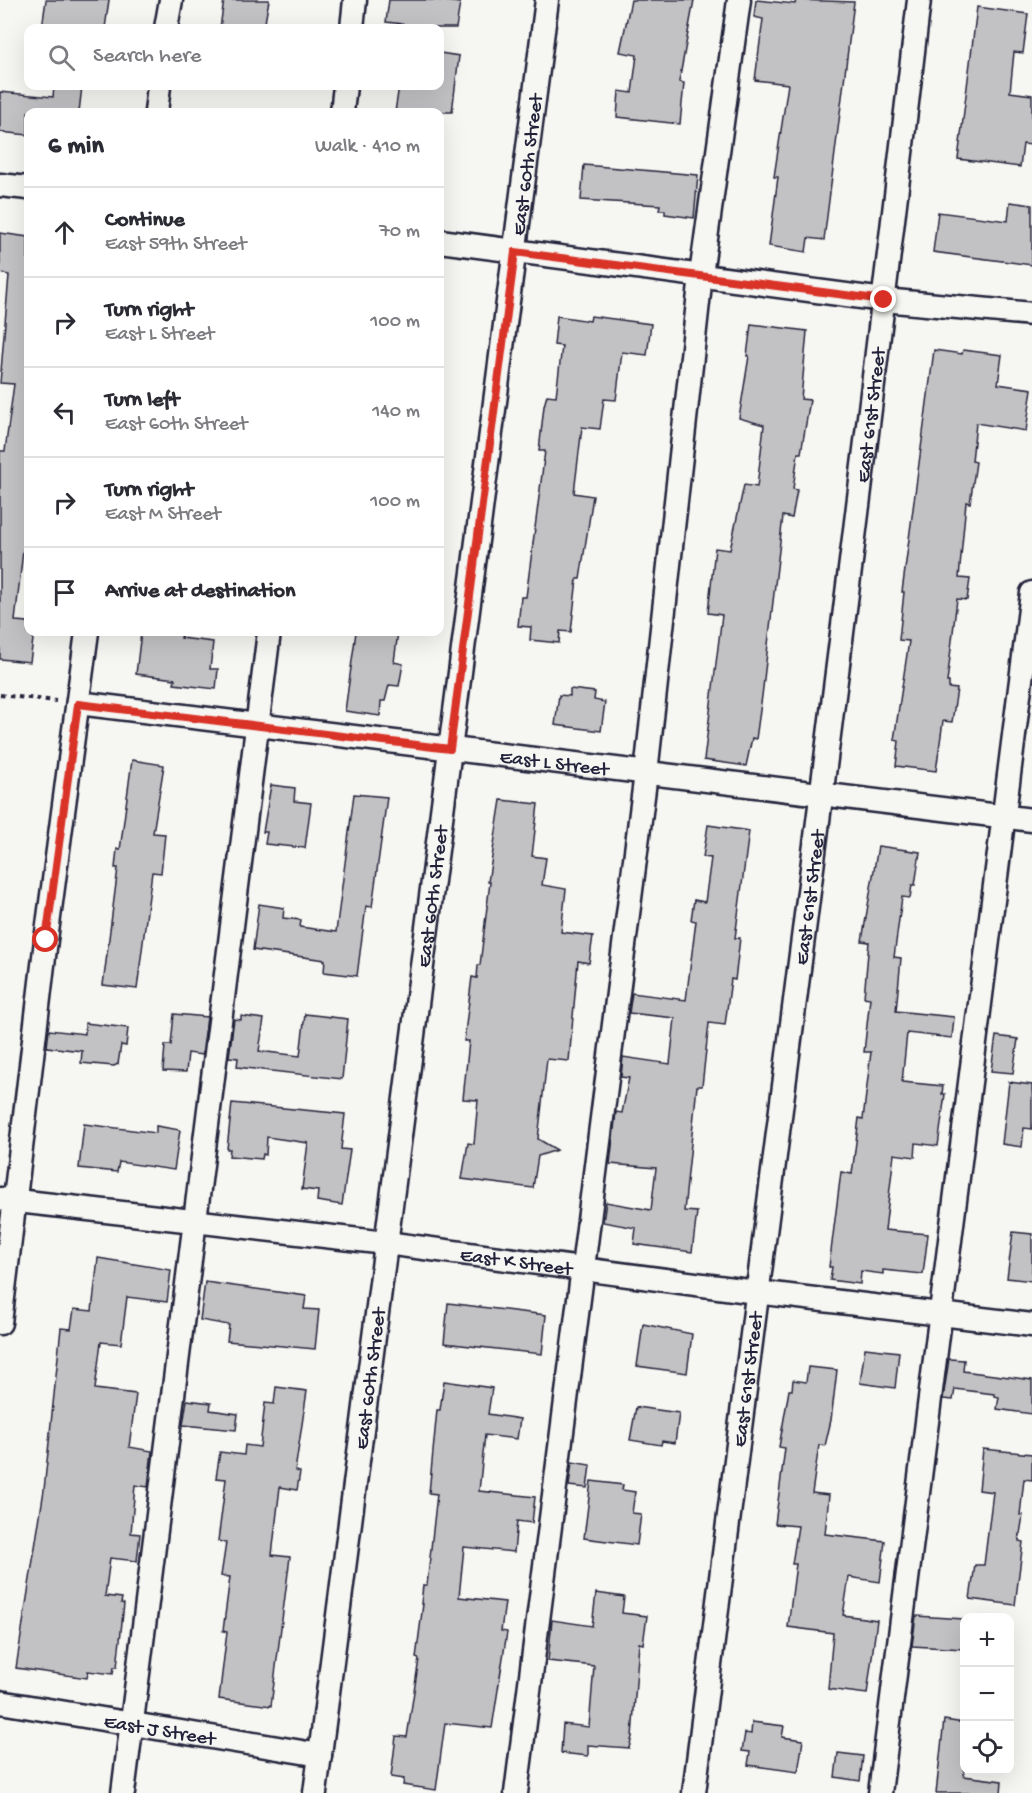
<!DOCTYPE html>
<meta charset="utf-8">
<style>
:root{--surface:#fff;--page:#f7f7f7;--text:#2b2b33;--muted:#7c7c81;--line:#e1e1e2}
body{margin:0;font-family:"Gochi Hand",sans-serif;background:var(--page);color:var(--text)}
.controls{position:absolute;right:18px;bottom:18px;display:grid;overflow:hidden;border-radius:12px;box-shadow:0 6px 24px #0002}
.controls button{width:54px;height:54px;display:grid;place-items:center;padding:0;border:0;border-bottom:2px solid var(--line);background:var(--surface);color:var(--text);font:30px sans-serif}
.stop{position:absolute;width:18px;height:18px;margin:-14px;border:4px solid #d93025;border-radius:50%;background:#fff}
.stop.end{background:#d93025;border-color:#fff;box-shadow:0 2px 6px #0008}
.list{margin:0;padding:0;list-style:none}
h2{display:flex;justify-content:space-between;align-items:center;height:78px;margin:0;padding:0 24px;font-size:26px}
h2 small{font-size:20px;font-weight:400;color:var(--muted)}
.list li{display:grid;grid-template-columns:39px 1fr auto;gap:18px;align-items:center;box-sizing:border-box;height:90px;padding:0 24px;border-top:2px solid var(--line)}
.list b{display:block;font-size:22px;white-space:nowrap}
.list p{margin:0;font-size:20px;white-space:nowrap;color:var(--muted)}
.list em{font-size:20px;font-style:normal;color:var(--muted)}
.icon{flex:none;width:33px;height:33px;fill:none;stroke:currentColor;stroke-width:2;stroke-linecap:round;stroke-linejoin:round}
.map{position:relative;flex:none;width:1032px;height:1793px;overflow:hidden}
.search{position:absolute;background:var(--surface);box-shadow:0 6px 24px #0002;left:24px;top:24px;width:420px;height:66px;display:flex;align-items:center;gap:15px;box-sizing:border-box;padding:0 21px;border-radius:12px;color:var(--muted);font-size:22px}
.panel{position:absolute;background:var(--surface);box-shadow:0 6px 24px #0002;left:24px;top:108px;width:420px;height:528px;border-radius:12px}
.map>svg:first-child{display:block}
.building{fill:#c2c2c4;stroke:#22223b;stroke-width:1.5}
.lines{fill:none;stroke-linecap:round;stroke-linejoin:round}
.minor-casing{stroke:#22223b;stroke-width:27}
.path{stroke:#22223b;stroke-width:4;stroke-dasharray:4.5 4.5;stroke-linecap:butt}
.minor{stroke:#f6f6f2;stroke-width:22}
.route{stroke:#d93025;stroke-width:8}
.labels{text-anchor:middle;stroke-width:6;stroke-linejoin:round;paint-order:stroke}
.street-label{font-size:20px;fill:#22223b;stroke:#f6f6f2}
</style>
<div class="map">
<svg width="1032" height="1793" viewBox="0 0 1032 1793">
<rect width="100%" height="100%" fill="#f6f6f2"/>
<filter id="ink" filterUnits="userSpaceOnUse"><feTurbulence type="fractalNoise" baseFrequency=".0167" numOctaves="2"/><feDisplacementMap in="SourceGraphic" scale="12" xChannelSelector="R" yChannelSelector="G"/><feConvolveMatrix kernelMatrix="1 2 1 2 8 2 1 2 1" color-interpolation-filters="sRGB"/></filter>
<g filter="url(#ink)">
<g class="building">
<polygon points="46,0 109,0 105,28 42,28"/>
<polygon points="224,0 269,0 264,28 220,28"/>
<polygon points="389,0 436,0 460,3 456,28 402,28 403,24 386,22"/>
<polygon points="631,0 694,0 679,82 684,83 680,124 617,117 619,91 632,93 637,55 620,52"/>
<polygon points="756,0 795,4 796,0 854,2 824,240 808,238 806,252 769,246 778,177 774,177 788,84 755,80 763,19 754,17"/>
<polygon points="977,7 1028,14 1023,53 1014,52 1010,92 1032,95 1032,145 1023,144 1020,167 958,159"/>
<polygon points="440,53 459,56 452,112 395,112 399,86 440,86"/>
<polygon points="54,86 82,86 79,112 28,112 28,135 0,132 0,92 53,97"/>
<polygon points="584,165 698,175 694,218 665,214 665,210 659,210 660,205 581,200"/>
<polygon points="1010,202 1032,205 1032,265 933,252 938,212 1008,221"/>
<polygon points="0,233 28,237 28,543 23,551 15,621 28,622 28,632 34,632 30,662 0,659 0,451 5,451 14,384 0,383 9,275 0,273"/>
<polygon points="557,316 590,321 591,316 651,324 647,355 622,352 616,400 604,399 600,429 582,427 574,493 593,496 580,579 577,579 571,632 560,631 559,643 530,640 531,627 518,626 521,597 526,597 545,451 539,451 544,406 547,395 556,396 562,346 554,345"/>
<polygon points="751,324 807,331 801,399 810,400 801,453 798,453 793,489 797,490 792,518 783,516 762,696 756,739 752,738 746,766 704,760 722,615 708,613 715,548 730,550 744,485 757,487 764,425 739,418 749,356 747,356"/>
<polygon points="934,350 962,354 963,350 1002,355 998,384 1032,389 1026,431 976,423 972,461 976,462 970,503 966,502 959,578 970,579 967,600 957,599 947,682 949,682 949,688 957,689 952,722 943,721 936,771 896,766 899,741 894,740 909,641 899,640 904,592 902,592"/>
<polygon points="141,632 182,632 181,638 213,642 210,669 218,669 216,689 174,684 175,679 136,674"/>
<polygon points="356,632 398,632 394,662 403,664 399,686 389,685 385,701 381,701 380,716 345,711"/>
<polygon points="570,689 595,692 594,700 605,702 601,731 555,725 559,695 570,696"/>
<polygon points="132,760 164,765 153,833 165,834 161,873 152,872 137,989 103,985 118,868 115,868 117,849 120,850"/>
<polygon points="271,785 295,788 294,801 311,803 305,848 265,844 267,832 263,832"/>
<polygon points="354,794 387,797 372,907 366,906 357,976 324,972 325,960 253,950 259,904 284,908 283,918 301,920 300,927 336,932"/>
<polygon points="501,800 538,804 532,856 546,858 542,885 566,889 561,932 593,936 589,963 578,961 569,1061 547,1059 538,1139 557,1150 538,1156 533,1188 462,1179 468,1143 474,1144 478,1100 463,1099 469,1041 464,1041 472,977 477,978 478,965 480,965 490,882 488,882"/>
<polygon points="708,825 749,831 735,938 740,938 735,980 731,979 725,1025 709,1023 702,1086 697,1086 684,1211 697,1212 692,1252 634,1244 636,1228 603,1222 606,1202 651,1210 656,1168 610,1164 616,1112 622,1113 629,1078 621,1077 623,1057 670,1064 675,1018 629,1013 632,993 686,1000 696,921 691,920 694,900 705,902 711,858 703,857"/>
<polygon points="878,846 920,852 915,885 912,885 910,898 902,897 894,957 901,958 896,1011 954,1017 952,1038 907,1033 902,1082 943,1086 942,1094 945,1094 938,1146 916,1143 915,1157 894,1154 885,1230 928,1234 923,1274 883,1270 883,1274 861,1271 860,1284 830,1280 832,1267 829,1267 841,1172 852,1174 859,1118 863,1119 871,1052 864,1052 870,998 864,997 869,942 862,941"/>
<polygon points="174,1014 207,1017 202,1055 188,1053 186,1072 163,1071 165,1045 171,1045"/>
<polygon points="305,1014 348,1019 342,1079 237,1067 238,1058 229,1057 234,1019 241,1020 241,1016 264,1019 259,1051 300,1056"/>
<polygon points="85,1023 128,1028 126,1046 121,1045 118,1064 114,1066 81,1063 82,1051 47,1047 49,1030 85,1034"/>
<polygon points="996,1036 1018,1039 1013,1073 991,1071"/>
<polygon points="1009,1082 1032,1085 1032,1129 1024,1128 1022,1147 1002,1144"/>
<polygon points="232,1103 345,1114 341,1149 350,1150 342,1205 317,1201 318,1191 302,1189 308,1143 267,1137 266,1155 263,1154 262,1159 229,1156 230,1149 227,1149"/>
<polygon points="84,1124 156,1133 156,1126 180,1130 174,1170 119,1162 117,1172 79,1168"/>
<polygon points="1013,1232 1032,1234 1032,1281 1007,1278"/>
<polygon points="98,1258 171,1270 167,1302 127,1297 121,1344 101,1342 95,1389 136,1394 129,1447 152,1451 148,1487 135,1485 131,1533 140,1534 137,1561 110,1558 105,1596 122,1598 121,1603 124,1604 117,1667 114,1667 113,1674 88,1671 87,1678 16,1668 44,1490 61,1328 71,1329 74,1309 92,1311"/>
<polygon points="205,1282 306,1296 304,1309 319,1310 315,1349 227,1341 229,1325 200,1320"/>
<polygon points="448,1303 546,1315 542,1354 444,1343"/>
<polygon points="643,1324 692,1334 687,1373 637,1366"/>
<polygon points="865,1348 899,1352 895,1388 860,1383"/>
<polygon points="949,1359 964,1360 963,1371 1032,1380 1032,1414 997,1409 999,1397 994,1396 994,1394 955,1389 953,1400 943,1399"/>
<polygon points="808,1367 837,1370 831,1420 825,1446 819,1445 812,1493 829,1495 825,1534 885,1541 880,1582 849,1577 843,1615 877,1620 867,1694 828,1689 833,1633 788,1627 796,1564 792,1564 798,1526 775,1524 785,1448 779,1447 789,1390 792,1390 793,1380 806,1382"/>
<polygon points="444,1381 492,1388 488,1414 520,1419 517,1439 485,1435 479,1491 535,1497 532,1523 517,1521 514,1552 464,1547 459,1597 505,1602 501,1631 507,1632 492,1728 445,1723 436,1790 403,1785 404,1779 391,1777 396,1736 407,1737 419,1659 416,1658 423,1604 421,1604 423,1585 427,1585 437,1494 429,1493 437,1410 440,1410"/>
<polygon points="276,1387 307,1391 295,1471 300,1472 297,1490 280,1487 272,1555 290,1557 271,1706 219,1699 227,1632 223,1631 230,1577 221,1576 226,1543 218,1541 226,1479 216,1478 220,1452 244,1455 245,1445 260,1447 265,1403 274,1404"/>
<polygon points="187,1400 211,1403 210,1410 238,1414 236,1430 183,1425"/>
<polygon points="636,1407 679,1413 675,1443 662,1441 661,1445 630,1440"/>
<polygon points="983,1449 1032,1454 1032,1480 1024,1479 1020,1515 1023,1515 1019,1541 1023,1542 1015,1605 970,1599 975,1565 984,1565 993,1492 979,1490"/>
<polygon points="572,1462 590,1465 587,1488 569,1486"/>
<polygon points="591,1481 623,1485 622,1490 635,1492 632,1513 641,1514 637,1545 584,1538"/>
<polygon points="596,1593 624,1597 622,1613 647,1616 643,1644 639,1643 632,1737 629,1748 588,1745 588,1756 561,1753 563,1724 589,1727 594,1666 548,1661 552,1620 592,1626"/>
<polygon points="916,1616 964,1619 964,1649 912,1646"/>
<polygon points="944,1720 964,1723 964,1776 1002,1781 1001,1793 936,1793"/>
<polygon points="752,1722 784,1726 782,1737 803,1740 798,1772 748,1765 750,1752 742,1751 745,1733 751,1734"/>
<polygon points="838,1753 863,1756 860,1781 835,1777"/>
</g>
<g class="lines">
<g class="minor-casing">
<g id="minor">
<polyline points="166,28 171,0"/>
<polyline points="352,28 355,0"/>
<polyline points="156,112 159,86"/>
<polyline points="342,112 345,86"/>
<polyline points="0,185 28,188"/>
<polyline points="440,241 884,300 1032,314"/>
<path id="s1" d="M78,703L1032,820"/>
<path id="s2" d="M0,1199L386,1243L756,1292L1032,1325"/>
<polyline points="0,1323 46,940 87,632"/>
<path id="s3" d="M0,1702L320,1755"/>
<polyline points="123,1793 269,632"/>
<path id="s4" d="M315,1793L547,0"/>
<polyline points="516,1793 646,773 701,275 739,0"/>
<path id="s5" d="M694,1793C768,1195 850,598 919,0"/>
<polyline points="880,1793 1032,593"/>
</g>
</g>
<polyline class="path" points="0,695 56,701"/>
<use href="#minor" class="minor"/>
</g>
</g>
<g class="lines" filter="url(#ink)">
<polyline class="route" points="46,940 78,704 450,749 515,252 884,300"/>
</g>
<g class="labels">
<g class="street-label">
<text dy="7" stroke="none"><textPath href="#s4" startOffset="1642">East 60th Street</textPath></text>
<text dy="7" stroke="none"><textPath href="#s5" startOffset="1389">East 61st Street</textPath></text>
<text dy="7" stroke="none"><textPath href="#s1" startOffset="480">East L Street</textPath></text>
<text dy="7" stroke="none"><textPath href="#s4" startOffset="904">East 60th Street</textPath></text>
<text dy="7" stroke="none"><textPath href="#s5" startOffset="903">East 61st Street</textPath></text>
<text dy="7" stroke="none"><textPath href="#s2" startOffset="520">East K Street</textPath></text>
<text dy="7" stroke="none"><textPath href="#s4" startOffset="418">East 60th Street</textPath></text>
<text dy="7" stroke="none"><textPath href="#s5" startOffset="417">East 61st Street</textPath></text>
<text dy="7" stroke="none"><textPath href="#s3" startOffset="162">East J Street</textPath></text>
</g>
</g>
</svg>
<div class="controls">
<button>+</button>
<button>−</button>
<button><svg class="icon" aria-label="locate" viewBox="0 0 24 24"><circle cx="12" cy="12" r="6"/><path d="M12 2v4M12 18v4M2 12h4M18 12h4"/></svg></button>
</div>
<div class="stop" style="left:46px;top:940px"></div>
<div class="stop end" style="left:884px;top:300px"></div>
<div class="search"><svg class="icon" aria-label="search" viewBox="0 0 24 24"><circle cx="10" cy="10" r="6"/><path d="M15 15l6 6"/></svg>Search here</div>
<section class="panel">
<h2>6 min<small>Walk · 410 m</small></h2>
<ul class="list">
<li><svg class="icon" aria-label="ahead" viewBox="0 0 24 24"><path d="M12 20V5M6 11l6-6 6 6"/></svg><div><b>Continue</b><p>East 59th Street</p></div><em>70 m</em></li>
<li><svg class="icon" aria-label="right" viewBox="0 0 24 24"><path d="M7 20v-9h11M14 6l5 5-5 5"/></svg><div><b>Turn right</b><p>East L Street</p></div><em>100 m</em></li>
<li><svg class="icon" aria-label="left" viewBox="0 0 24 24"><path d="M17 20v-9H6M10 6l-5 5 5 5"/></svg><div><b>Turn left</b><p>East 60th Street</p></div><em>140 m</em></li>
<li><svg class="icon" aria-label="right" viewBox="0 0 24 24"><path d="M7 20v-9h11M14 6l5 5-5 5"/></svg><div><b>Turn right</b><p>East M Street</p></div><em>100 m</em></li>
<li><svg class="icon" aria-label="arrive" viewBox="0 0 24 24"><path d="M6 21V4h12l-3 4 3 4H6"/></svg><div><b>Arrive at destination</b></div></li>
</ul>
</section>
</div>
